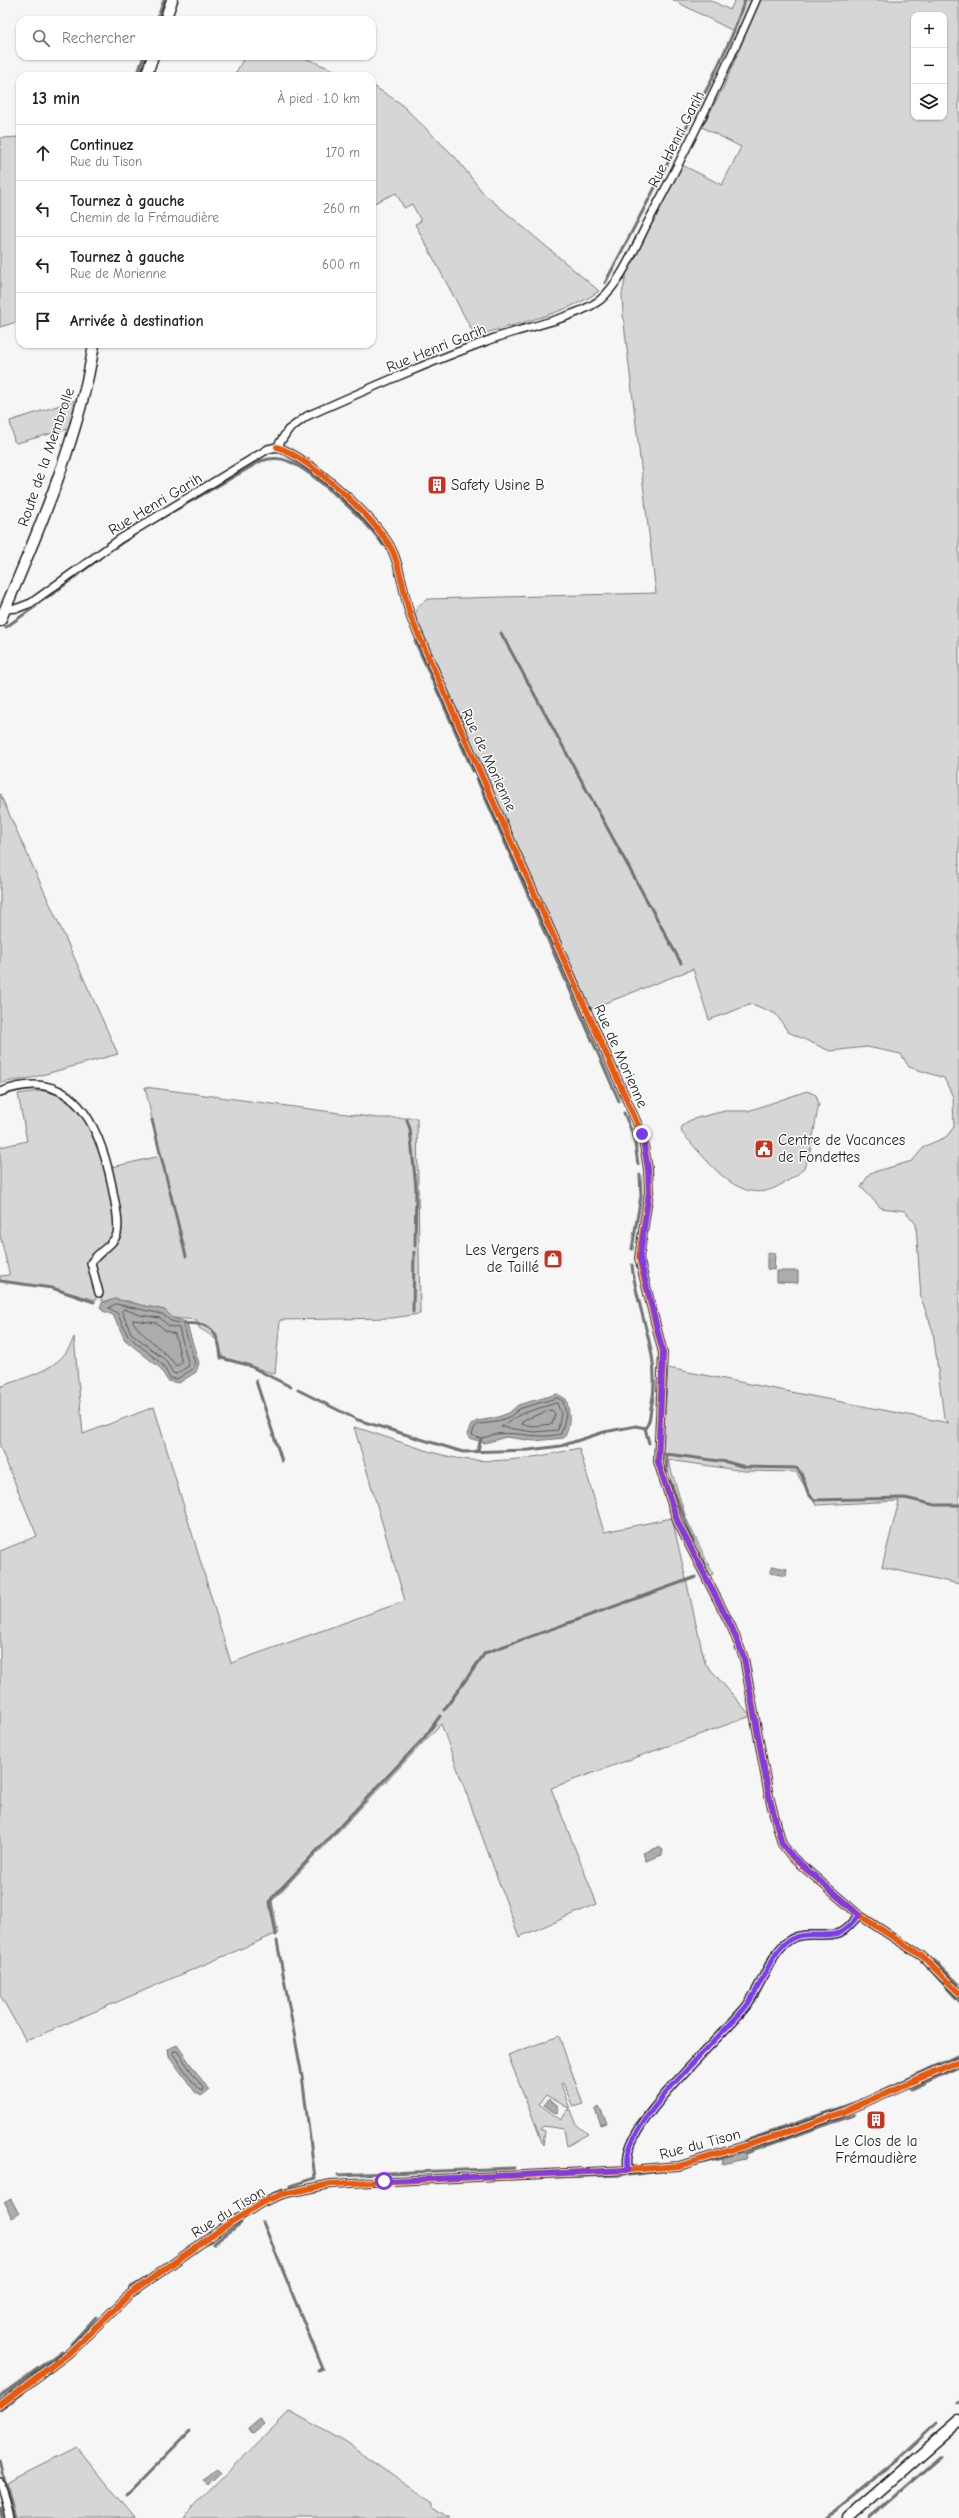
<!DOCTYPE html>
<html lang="fr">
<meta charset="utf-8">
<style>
:root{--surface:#fff;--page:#f6f6f6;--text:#202124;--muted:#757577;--line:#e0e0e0}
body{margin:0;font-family:"Comic Neue",sans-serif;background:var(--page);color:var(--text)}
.controls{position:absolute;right:12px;top:12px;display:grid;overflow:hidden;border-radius:8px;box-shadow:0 1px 3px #0004}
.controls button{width:36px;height:36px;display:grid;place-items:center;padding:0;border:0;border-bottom:1px solid var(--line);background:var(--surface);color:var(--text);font:20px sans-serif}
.stop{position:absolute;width:12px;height:12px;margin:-9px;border:3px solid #7c3aed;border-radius:50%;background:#fff}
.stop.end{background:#7c3aed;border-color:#fff;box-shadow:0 1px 4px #0008}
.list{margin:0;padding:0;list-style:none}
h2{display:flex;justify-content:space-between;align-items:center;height:52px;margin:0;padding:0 16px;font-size:17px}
h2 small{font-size:13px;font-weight:400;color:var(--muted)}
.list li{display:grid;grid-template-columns:26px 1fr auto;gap:12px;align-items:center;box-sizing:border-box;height:56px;padding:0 16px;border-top:1px solid var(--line)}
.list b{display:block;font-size:15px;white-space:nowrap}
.list p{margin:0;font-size:13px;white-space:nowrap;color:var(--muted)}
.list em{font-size:13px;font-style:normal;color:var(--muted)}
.icon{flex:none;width:22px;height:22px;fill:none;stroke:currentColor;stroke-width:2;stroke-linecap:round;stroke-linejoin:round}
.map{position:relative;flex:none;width:959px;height:2518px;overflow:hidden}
.search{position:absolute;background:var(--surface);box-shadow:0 1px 3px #0004;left:16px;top:16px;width:360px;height:44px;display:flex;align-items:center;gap:10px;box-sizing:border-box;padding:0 14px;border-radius:12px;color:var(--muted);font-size:15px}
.panel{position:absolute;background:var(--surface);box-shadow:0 1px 3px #0004;left:16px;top:72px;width:360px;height:276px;border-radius:12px}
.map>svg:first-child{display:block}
.green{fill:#d6d6d6;stroke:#797979;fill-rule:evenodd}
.water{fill:#acacac;stroke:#727272}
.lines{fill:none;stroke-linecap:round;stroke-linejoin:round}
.shore{stroke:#565656;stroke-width:1}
.stream{stroke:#727272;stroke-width:3}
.street-casing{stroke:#1c1c1c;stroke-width:10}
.secondary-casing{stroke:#1c1c1c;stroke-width:13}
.street{stroke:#fff;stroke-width:7}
.secondary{stroke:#fff;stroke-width:10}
.cycleway-casing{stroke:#fff;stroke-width:8}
.cycleway{stroke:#e8590c;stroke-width:6}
.route{stroke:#7c3aed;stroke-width:5}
.labels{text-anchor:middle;stroke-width:3;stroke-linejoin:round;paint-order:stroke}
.street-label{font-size:15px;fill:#1c1c1c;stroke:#fff}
.poi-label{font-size:15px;fill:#1c1c1c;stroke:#fff;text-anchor:start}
</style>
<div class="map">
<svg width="959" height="2518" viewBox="0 0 959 2518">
<rect width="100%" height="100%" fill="#f6f6f6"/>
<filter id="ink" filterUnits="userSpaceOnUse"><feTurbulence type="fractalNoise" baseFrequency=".025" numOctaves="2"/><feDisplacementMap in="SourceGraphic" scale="8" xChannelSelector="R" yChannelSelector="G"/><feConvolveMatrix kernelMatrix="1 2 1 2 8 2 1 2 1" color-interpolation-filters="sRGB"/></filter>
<g filter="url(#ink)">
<g class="green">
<polygon points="673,0 710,0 730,10 735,0 756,0 741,35"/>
<path d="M760,0H959V1584L882,1567L899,1501L816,1505L796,1472L745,1471L668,1460L686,1518L713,1574L710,1575L683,1515L662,1454L668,1368L949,1423L944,1418L933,1331L921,1298L916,1224L905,1211L881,1208L861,1187L870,1173L912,1161L925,1146L946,1137L954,1127L953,1097L944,1078L909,1067L901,1054L867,1047L830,1051L788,1032L776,1014L752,1004L709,1020L693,969L590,1009L415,615L418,606L428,599L656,593L623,315L622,294L627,271L682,165L722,185L741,147L702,127L723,88ZM914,15H944V117H914Z"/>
<polygon points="245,56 300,56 348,76 234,76"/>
<path d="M372,85L400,103L456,158L484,194L599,291C570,313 511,325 475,336L415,224L421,221L412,204L404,208L396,193L372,204Z"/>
<polygon points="20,137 20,321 0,327 0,138"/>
<polygon points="76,400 68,429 17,443 14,441 10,421"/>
<polygon points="0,794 118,1054 31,1078 0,1083"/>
<path d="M145,1087L377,1118H417L420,1314L392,1318L280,1320L275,1374L222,1357C219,1339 214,1337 199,1328L197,1320L173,1318L159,1309L142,1306L128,1301H101L102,1294H96V1300L52,1288L0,1281V1276L9,1275V1272L0,1235V1147L27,1141L18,1094L54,1089L82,1108L108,1168L160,1156Z"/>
<path d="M807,1091L816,1095L819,1104C815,1120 812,1152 806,1164C801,1174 791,1179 782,1184C740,1211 708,1160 682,1133L681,1128L685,1123L693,1119L725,1111H748Z"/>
<path d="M74,1337L83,1434L154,1407L231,1663L405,1601L354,1427C390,1437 435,1457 471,1460C507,1463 544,1456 579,1448L604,1532L672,1518L705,1663L751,1716L551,1788L597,1904L519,1937L441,1724L272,1901L278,1933L26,2041L0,1995V1551L37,1536L0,1447V1387C30,1375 63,1370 74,1337Z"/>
<polygon points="559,2036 583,2104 573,2107 563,2083 561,2084 570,2109 546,2095 539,2104 561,2120 568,2110 571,2110 577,2125 588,2134 567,2146 564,2129 543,2126 541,2129 545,2131 543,2145 508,2055"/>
<polygon points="290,2411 345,2442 434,2503 434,2507 450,2518 182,2518"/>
<polygon points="77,2447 135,2518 16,2518 7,2482"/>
</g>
<g class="water">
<polygon points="767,1253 775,1253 774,1270 767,1269"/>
<polygon points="777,1271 798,1271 798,1283 777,1282"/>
<polygon points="115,1299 165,1310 173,1318 186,1322 199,1363 196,1372 179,1383 168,1381 159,1367 125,1340 113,1315 103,1311 100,1307 102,1303"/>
<path d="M557,1394L566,1399C570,1411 571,1427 564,1438L534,1441L506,1437L485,1443L469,1438L467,1434L471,1425L477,1421L495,1418L509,1413L518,1405Z"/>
<polygon points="772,1566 787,1569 786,1576 770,1573"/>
<polygon points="659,1847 663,1850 662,1855 646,1861 643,1853"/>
<polygon points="177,2045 209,2090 201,2096 195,2092 169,2056 168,2049"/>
<polygon points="549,2099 559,2108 558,2112 555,2113 544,2105"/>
<polygon points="599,2107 607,2123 601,2125 595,2110"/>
<polygon points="743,2152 746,2156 745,2159 722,2164 723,2158"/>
<polygon points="11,2199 19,2214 12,2218 4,2203"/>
<polygon points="260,2419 264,2424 253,2433 250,2432 249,2428"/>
<polygon points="215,2468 220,2473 208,2485 203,2480"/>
</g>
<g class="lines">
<g class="shore">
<polygon points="116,1304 162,1314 171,1321 183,1324 195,1363 193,1369 177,1379 170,1378 162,1364 128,1336 117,1313 109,1308"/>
<polygon points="124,1309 140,1315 160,1318 169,1326 179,1328 189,1366 176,1374 173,1373 165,1360 131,1333 122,1312"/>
<path d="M133,1320L157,1323L166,1331L175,1334L182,1363L176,1366C169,1354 132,1328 133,1320Z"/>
<path d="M557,1398L563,1401L566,1414L561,1434C539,1440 518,1431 496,1434C487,1436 481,1441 472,1435L474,1428L478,1424L496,1422L511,1416L519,1409Z"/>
<polygon points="557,1403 561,1414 558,1430 534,1432 501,1427 521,1414"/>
<polygon points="552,1410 555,1414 552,1424 533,1426 521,1424 524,1420"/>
<polygon points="174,2051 177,2051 203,2088 202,2091 198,2089 173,2054"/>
</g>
<g class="stream">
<polyline points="157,20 164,0"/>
<polyline points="137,76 144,56"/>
<polyline points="674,151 709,85 731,38 745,0"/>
<polyline points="605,283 671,157"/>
<path d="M151,524L261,461C271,458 279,457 288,461C312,470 369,523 383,545"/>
<polyline points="114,548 138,532"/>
<polyline points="47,598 100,558"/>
<polyline points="6,627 36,606"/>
<polyline points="501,633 681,963"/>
<polyline points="415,641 473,771"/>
<polyline points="477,779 619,1101"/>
<polyline points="624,1113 634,1137 638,1164"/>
<polyline points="152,1120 186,1256"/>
<polyline points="407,1120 410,1129 416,1188 415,1246"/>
<polyline points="632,1249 641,1196 640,1175"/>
<path d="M632,1265C637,1314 663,1357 651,1408C650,1416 650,1423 645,1428"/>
<polyline points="0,1281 52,1288 94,1302"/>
<polyline points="413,1312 414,1252"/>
<path d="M183,1324C211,1321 219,1332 221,1358L248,1365L291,1387"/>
<polyline points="256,1381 282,1461"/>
<polyline points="298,1390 358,1420 463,1452 529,1450 561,1446 604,1432 636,1426 645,1428 649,1443"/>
<polyline points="478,1450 481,1439"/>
<path d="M659,1453L727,1462L745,1467L796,1468C807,1475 803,1494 815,1500L905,1498L935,1505H959"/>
<polyline points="666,1454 667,1472"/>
<polyline points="670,1481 693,1542"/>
<polyline points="699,1554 708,1573"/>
<polyline points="444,1710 485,1653 696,1577"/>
<polyline points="276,1935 270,1902 272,1898 424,1738 440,1716"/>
<polyline points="277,1941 302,2076 315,2178 290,2186"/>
<polyline points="934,1960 959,1984"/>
<polyline points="924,1963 959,2001"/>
<polyline points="911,2089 959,2067"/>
<polyline points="881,2091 959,2055"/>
<polyline points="635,2126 650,2107"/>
<polyline points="745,2141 854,2103"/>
<polyline points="745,2153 854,2115"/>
<polyline points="696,2164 723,2158"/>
<polyline points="338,2175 514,2168"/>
<polyline points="629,2175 669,2170"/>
<polyline points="550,2177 622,2175"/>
<polyline points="261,2200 282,2189"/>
<polyline points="263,2222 323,2369 318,2371"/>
<polyline points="219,2226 236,2214"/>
<polyline points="213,2244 241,2223"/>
<polyline points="131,2287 147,2278"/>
<polyline points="71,2344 96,2317"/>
<polyline points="0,2396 62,2351"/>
<polyline points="958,2403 959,2402"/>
<polyline points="0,2410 23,2393"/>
<polyline points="0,2461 14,2518"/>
<polyline points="127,2495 190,2431"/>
<polyline points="0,2509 2,2518"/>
<polyline points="826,2518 897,2460 937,2423"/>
<polyline points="869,2518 941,2456"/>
</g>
<g class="street-casing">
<g id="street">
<path d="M277,447C308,457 378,520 392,550C401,568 404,597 411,618L642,1134L648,1169L649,1192L639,1258L663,1353L658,1462L678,1523L732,1628L744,1658L769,1796L782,1844L793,1858L859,1915L922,1956L959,1993"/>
<path d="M5,609L18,608L31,603L120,539L268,449L277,447L288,430L307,416C368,389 429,362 492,339C522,328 576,318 600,300C622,281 635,247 648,222C687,149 723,76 756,0"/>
<path d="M0,1092C73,1064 100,1126 112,1186C114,1200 120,1219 117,1234C113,1246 97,1252 91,1263L99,1293"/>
<path d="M628,2170C628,2166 627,2160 628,2155C633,2117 717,2041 744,2009C760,1991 770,1951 791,1939C806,1931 823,1938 839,1933C847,1930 853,1921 859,1915"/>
<polyline points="0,2405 69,2353 130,2294 231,2222 263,2202 283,2194 331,2184 628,2170 679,2166 780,2135 838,2114 959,2061"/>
<polyline points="0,2482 9,2518"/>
</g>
</g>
<g class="secondary-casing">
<g id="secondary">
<polyline points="165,20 172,0"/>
<polyline points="146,76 153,56"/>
<path d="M0,621C37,535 80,436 94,344"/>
<polyline points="848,2518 959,2421"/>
</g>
</g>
<use href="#street" class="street"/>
<use href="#secondary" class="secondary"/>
<g class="cycleway-casing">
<g id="cycleway">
<path d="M277,447C308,457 378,520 392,550C401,568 404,597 411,618L642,1134L648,1169L649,1192L639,1258L663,1353L658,1462L678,1523L732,1628L744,1658L769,1796L782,1844L793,1858L859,1915L922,1956L959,1993"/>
<polyline points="0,2405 69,2353 130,2294 231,2222 263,2202 283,2194 331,2184 628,2170 679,2166 780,2135 838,2114 959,2061"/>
</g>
</g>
<use href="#cycleway" class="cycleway"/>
</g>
</g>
<g class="lines" filter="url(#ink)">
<path class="route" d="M384,2181L628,2170C628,2166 627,2160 628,2155C633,2117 717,2040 744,2009C760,1991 770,1951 791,1939C806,1931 823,1938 839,1933C847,1930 853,1921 859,1915L794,1858L782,1844L769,1796L744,1658L732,1628L678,1523L658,1462L663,1353L640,1258L649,1192L648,1169L642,1134"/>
</g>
<defs>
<g id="building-square" transform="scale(1)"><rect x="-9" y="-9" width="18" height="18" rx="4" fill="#c8321e" stroke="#fff"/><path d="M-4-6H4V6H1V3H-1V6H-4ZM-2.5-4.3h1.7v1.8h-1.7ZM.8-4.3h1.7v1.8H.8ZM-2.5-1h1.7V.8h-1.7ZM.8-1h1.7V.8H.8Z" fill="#fff"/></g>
<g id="civic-square" transform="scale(1)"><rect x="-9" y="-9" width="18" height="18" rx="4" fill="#c8321e" stroke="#fff"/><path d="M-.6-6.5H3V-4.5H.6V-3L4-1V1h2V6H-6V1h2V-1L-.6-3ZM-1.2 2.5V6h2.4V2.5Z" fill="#fff"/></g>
<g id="shop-square" transform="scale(1)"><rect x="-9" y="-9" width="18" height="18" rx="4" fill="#c8321e" stroke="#fff"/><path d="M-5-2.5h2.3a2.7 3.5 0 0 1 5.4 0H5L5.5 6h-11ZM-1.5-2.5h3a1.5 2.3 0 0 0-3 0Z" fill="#fff"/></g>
</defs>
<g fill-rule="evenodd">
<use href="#building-square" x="437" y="485"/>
<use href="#civic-square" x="764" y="1149"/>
<use href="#shop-square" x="553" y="1259"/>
<use href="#building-square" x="876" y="2120"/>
</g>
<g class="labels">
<g class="street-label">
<text transform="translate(676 139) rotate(-63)" y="5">Rue Henri Garih</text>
<text transform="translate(436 348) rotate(-22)" y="5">Rue Henri Garih</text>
<text transform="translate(46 457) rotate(-71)" y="5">Route de la Membrolle</text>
<text transform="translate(155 504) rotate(-31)" y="5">Rue Henri Garih</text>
<text transform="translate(489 760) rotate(65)" y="5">Rue de Morienne</text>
<text transform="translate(621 1056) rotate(66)" y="5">Rue de Morienne</text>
<text transform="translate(700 2144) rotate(-15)" y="5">Rue du Tison</text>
<text transform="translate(228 2212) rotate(-32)" y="5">Rue du Tison</text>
</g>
<g class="poi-label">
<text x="451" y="490">Safety Usine B</text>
<text x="778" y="1145">Centre de Vacances<tspan x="778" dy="17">de Fondettes</tspan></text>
<text x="539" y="1255" text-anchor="end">Les Vergers<tspan x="539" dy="17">de Taillé</tspan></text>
<text x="876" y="2146" text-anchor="middle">Le Clos de la<tspan x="876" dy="17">Frémaudière</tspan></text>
</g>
</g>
</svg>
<div class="controls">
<button>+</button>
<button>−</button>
<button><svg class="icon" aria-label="layers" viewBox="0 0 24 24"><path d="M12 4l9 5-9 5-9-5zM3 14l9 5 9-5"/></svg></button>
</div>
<div class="stop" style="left:384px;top:2181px"></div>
<div class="stop end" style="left:642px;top:1134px"></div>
<div class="search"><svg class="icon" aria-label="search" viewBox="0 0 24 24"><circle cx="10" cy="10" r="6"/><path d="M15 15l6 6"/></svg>Rechercher</div>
<section class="panel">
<h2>13 min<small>À pied · 1.0 km</small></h2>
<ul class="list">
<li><svg class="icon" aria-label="ahead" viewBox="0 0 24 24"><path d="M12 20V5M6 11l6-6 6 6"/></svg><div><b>Continuez</b><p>Rue du Tison</p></div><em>170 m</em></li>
<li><svg class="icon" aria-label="left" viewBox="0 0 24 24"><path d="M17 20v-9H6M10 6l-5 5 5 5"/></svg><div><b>Tournez à gauche</b><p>Chemin de la Frémaudière</p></div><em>260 m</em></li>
<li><svg class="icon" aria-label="left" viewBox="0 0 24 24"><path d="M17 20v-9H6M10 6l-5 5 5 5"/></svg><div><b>Tournez à gauche</b><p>Rue de Morienne</p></div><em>600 m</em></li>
<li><svg class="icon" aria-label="arrive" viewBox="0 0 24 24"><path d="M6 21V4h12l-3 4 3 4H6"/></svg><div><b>Arrivée à destination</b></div></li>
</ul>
</section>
</div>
